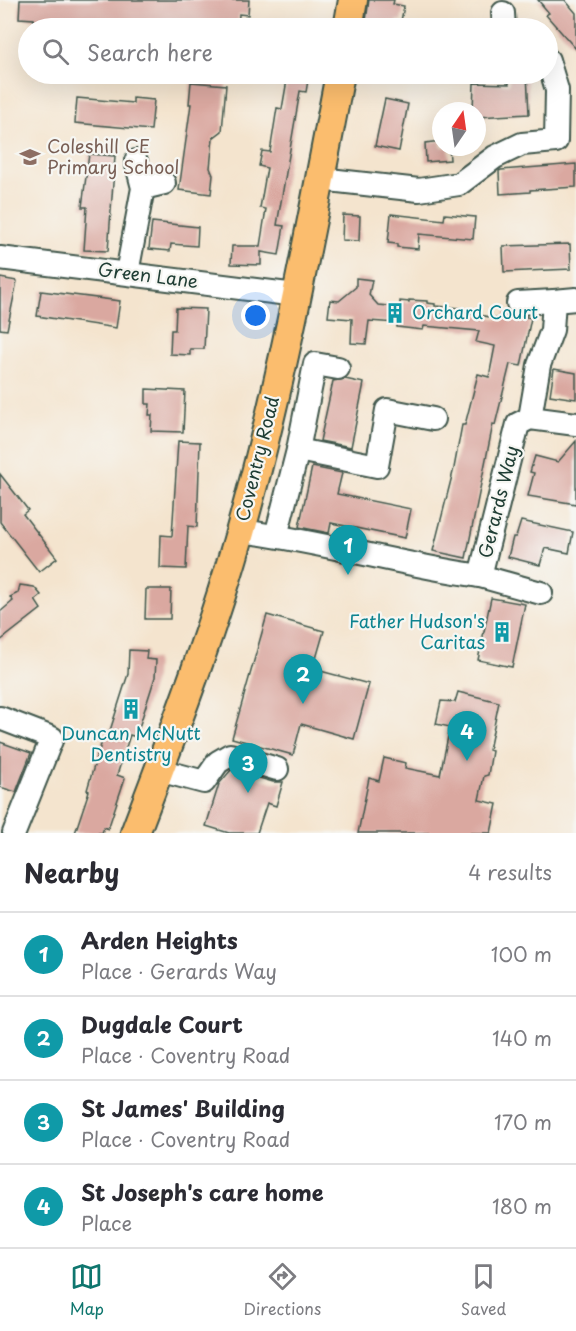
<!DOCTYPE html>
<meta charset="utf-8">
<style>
:root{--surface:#fff;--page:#f7f7f7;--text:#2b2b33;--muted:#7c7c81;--line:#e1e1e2;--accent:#0f766e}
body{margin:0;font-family:"Playpen Sans",sans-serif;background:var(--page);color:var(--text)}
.compass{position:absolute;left:432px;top:102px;width:54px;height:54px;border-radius:50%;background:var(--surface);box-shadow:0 6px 24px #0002;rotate:13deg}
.you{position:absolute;left:256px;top:316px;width:21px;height:21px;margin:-15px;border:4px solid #fff;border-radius:50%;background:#1a73e8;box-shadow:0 0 0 9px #1a73e833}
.badge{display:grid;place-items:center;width:39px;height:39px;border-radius:50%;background:var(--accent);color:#fff;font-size:20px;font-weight:700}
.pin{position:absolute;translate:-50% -50px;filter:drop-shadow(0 2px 3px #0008)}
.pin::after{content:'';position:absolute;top:32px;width:21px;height:18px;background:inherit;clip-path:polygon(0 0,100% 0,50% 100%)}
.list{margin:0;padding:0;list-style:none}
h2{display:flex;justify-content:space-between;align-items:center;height:78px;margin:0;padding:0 24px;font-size:26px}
h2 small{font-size:20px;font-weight:400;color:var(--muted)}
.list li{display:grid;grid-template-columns:39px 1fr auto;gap:18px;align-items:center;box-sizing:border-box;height:84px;padding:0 24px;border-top:2px solid var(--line)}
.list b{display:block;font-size:22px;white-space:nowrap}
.list p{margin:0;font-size:20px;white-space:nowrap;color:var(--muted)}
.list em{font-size:20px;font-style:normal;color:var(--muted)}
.icon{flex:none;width:33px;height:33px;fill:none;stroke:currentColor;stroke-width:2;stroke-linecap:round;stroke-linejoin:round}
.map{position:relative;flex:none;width:576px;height:833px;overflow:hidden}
.search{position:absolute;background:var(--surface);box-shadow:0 6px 24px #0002;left:18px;right:18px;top:18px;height:66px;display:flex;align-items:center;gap:15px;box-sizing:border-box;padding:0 21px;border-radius:33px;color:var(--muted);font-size:22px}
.sheet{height:414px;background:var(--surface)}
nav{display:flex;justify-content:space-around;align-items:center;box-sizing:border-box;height:84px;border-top:2px solid var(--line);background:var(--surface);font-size:16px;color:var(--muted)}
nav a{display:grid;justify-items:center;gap:3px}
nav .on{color:var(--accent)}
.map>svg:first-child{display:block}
.building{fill:#daa8a0}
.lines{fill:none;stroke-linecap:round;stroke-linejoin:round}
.minor-casing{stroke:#3f564b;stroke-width:26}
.major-casing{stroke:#3f564b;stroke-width:32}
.minor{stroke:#fff;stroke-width:22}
.major{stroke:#fbbd6e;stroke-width:28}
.labels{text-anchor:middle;stroke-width:4.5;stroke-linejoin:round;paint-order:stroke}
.education-label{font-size:18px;fill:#785e54;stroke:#f6f6f2;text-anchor:start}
.street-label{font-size:18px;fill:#1f3d34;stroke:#f6f6f2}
.culture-label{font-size:18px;fill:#0d838f;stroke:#f6f6f2;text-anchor:start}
</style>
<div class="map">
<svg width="576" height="833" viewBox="0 0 576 833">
<rect width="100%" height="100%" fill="#f6f6f2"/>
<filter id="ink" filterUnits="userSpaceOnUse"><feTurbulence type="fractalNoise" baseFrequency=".0167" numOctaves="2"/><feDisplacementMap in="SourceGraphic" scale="12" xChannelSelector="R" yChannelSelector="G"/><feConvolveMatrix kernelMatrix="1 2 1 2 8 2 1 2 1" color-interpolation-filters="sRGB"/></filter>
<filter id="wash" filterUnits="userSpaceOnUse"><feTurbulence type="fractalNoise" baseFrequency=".008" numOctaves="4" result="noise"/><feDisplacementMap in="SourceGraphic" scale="24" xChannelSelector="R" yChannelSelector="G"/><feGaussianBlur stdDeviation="1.35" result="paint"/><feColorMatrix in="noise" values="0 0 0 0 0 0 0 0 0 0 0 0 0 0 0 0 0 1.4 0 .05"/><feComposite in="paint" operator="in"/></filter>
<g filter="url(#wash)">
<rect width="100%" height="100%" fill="#f4e4ce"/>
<g id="blocks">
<g class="building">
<polygon points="20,0 249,0 248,15 239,14 238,28 209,28 148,24 148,28 33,28 34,19 19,18"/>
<polygon points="369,0 394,0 393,4 404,6 401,21 397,20 395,28 365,28"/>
<polygon points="538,0 565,0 576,13 576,49 546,15 549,13"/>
<polygon points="288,74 309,74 306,92 300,91 277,225 284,226 279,255 261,252 261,265 231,264 232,246 260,246 266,209 260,208 267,168 259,166 262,151 270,152 277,108 282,109"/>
<polygon points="509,74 527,74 529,114 477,117 477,111 473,111 474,83 509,84"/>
<polygon points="191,82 226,85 222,131 213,138 210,168 213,175 211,194 179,190 191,104 189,104"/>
<polygon points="77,98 133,103 133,98 154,100 151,130 75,123"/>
<polygon points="385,99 408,104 399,151 375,146"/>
<polygon points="441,141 441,147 449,147 450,160 426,162 425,143"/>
<polygon points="89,154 115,156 108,251 84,250 87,207 82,207"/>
<polygon points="576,164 576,187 530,190 530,192 500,194 499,171 501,170"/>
<polygon points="391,214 444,220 445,214 475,217 473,239 419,234 418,249 397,247 397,244 388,243"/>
<polygon points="343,215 360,216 359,241 342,240"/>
<polygon points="152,222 198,227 197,246 171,244 170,251 149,249"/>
<polygon points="570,244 571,269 504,272 503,246"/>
<polygon points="0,278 17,281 7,330 0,329"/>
<polygon points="356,278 372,280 369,295 378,305 400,307 400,301 409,302 409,300 427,301 427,303 435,304 435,306 461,308 461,311 503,320 505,312 531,318 521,366 510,364 495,425 493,424 466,558 433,551 454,468 462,425 465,425 478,374 489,377 495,346 476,342 479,331 424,326 423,330 397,327 397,323 369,321 366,344 351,343 352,319 328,317 330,300 339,301 356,287"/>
<polygon points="41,291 120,301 116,328 37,316"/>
<polygon points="176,308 206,309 204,349 190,349 190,355 170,354 171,330 175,330"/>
<polygon points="554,369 576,373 576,399 550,395"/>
<polygon points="345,379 364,383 351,447 320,441 333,381"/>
<polygon points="146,389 185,391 183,432 151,431 152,415 149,415 150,404 146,404"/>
<polygon points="178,441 200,442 197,527 188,526 186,569 160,568 161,535 172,536"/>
<polygon points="576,441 576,504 528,496 534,473 530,472 535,456 558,462"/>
<polygon points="312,467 342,473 337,494 411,509 405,538 331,523 329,533 299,527"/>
<polygon points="0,474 28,510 23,514 57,558 39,572 0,522"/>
<polygon points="521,521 573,532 569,553 545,548 540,565 508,557 513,537 516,537"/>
<polygon points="20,585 34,587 41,595 35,600 41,609 0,641 0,612 13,601 10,597 18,593"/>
<polygon points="146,589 171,589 170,619 145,619"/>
<polygon points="491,598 525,604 512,667 478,660"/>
<polygon points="267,615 324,631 313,669 369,684 354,739 301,724 293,755 232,738"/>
<polygon points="129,650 147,651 146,659 156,660 155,677 136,737 130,735 117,775 125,778 108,829 104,827 102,833 75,833 89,791 87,790 96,759 104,736 108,737 128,674"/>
<polygon points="458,692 499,702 489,750 492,751 488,775 484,776 479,800 497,804 491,833 358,833 369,778 379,781 384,758 406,763 405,768 440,775 450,727 436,724 441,701 455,702"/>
<polygon points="0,742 31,753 16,792 0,787"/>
<polygon points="231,770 273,782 283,782 276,806 267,803 257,833 229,833 206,826 219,784"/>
</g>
</g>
</g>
<g filter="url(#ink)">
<use href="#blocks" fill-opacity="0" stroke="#3f564b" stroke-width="1.5"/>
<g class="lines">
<g class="minor-casing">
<g id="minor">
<polyline points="503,13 504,28"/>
<polyline points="320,179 419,190 459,184 495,157 522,144 556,141 557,90 548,60"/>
<polyline points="143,188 164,183"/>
<polyline points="0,258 296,295"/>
<polyline points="127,273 143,188 136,161"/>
<polyline points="518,303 554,301"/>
<polyline points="530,418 539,365 552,330 554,301 576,299"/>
<polyline points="298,450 377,466 387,410 433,419"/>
<path d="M241,531C321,541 400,565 480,576L518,424L530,418L576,424"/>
<polyline points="276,536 298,450 315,364 338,368"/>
<polyline points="480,576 541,593"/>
<polyline points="0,718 52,738 14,833"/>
<polyline points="159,770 204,782 218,762 230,755 277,769"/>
</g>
</g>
<g class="major-casing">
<g id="major">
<polyline points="348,28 353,0"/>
<path d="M135,833C173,733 212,633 241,529C283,380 311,226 340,74"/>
</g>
</g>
<use href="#minor" class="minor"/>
<use href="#major" class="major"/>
</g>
</g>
<defs>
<g id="school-bare" transform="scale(1.62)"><path d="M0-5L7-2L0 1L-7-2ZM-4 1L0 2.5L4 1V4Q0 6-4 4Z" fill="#8d6e63" stroke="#f6f6f2" stroke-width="2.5" paint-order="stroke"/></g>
<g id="building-bare" transform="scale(1.62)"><path d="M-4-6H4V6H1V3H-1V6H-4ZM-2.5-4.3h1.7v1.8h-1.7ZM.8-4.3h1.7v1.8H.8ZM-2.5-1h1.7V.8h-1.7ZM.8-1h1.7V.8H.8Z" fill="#0f9aa8" stroke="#f6f6f2" stroke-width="2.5" paint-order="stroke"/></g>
</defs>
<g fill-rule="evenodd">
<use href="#school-bare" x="30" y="157"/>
<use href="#building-bare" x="395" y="313"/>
<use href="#building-bare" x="502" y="632"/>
<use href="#building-bare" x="131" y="709"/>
</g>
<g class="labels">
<g class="education-label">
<text x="47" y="153">Coleshill CE<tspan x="47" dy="21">Primary School</tspan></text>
</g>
<g class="street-label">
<text transform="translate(148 276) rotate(7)" y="6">Green Lane</text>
<text transform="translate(258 459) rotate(-76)" y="6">Coventry Road</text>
<text transform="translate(499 502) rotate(-76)" y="6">Gerards Way</text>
</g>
<g class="culture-label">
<text x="412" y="319">Orchard Court</text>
<text x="485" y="628" text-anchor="end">Father Hudson's<tspan x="485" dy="21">Caritas</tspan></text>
<text x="131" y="740" text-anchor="middle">Duncan McNutt<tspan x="131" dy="21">Dentistry</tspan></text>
</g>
</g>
</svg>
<svg class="compass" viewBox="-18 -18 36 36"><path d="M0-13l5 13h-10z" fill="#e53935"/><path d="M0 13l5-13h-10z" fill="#7c7c81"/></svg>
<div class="you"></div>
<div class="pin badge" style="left:348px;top:575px;background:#0f9aa8">1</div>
<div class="pin badge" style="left:303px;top:704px;background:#0f9aa8">2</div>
<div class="pin badge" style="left:248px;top:793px;background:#0f9aa8">3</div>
<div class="pin badge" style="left:467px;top:761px;background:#0f9aa8">4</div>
<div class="search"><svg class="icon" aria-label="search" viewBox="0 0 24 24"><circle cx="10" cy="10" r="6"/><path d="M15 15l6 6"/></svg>Search here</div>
</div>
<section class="sheet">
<h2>Nearby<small>4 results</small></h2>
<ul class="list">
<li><span class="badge" style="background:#0f9aa8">1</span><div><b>Arden Heights</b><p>Place · Gerards Way</p></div><em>100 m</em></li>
<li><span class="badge" style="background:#0f9aa8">2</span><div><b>Dugdale Court</b><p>Place · Coventry Road</p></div><em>140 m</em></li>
<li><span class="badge" style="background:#0f9aa8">3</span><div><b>St James' Building</b><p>Place · Coventry Road</p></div><em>170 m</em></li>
<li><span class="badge" style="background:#0f9aa8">4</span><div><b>St Joseph's care home</b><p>Place</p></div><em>180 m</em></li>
</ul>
</section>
<nav>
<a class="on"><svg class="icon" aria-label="map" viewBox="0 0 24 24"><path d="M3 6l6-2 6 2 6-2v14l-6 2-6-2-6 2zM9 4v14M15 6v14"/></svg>Map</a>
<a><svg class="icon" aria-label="directions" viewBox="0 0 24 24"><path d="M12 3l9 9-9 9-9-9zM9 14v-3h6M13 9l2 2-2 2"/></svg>Directions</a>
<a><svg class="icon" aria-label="saved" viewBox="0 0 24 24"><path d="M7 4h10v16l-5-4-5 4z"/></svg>Saved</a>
</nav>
